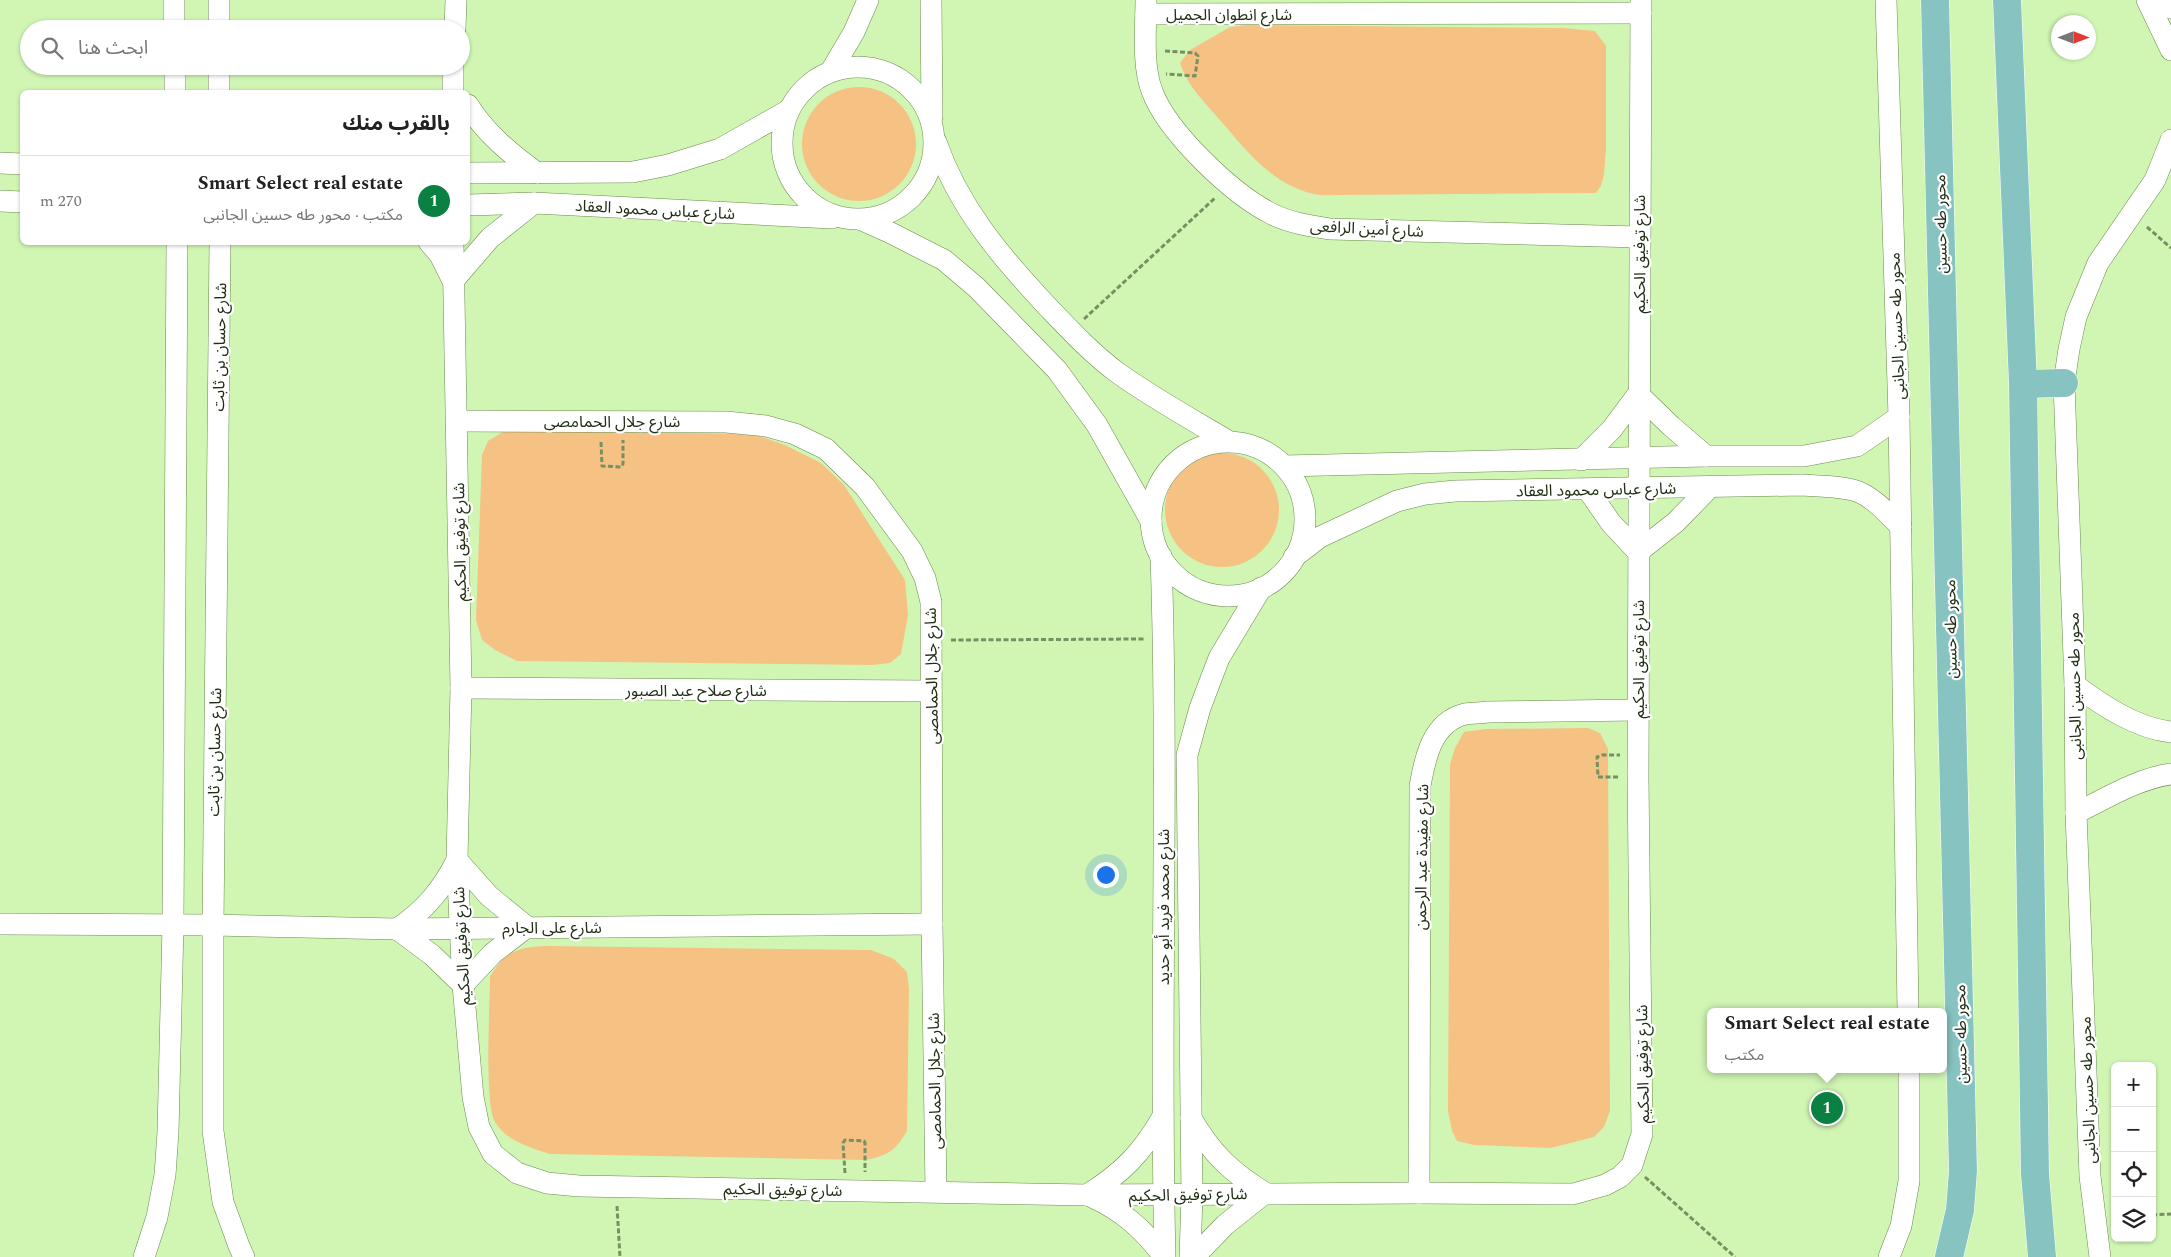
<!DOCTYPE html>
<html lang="ar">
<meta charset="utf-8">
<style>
:root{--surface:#fff;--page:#f6f6f6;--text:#222;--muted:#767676;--line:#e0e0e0;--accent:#0b8043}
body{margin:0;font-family:Spectral,"Noto Sans Arabic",serif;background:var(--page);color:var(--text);direction:rtl}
.controls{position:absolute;right:15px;bottom:15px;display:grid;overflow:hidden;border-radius:8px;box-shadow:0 1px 4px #0004}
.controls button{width:45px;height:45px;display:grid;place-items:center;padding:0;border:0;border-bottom:1px solid var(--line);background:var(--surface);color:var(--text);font:25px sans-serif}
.compass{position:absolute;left:2051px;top:15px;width:45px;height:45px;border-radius:50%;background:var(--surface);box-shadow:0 1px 4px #0004;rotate:90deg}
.you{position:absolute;left:1105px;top:874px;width:18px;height:18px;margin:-12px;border:4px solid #fff;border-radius:50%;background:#1a73e8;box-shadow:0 0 0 8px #1a73e833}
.badge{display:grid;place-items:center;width:32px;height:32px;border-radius:50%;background:var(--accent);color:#fff;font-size:16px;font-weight:700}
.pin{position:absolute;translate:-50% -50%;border:2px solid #fff;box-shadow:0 1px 5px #0006}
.popup{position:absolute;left:1707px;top:1008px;width:240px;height:65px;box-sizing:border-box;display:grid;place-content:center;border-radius:8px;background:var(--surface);filter:drop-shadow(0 1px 4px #0005);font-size:16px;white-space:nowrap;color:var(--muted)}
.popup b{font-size:19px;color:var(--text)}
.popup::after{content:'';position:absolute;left:50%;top:100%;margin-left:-10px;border:10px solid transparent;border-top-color:var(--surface)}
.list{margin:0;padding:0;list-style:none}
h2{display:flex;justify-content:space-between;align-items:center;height:65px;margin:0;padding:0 20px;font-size:21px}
h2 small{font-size:16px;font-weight:400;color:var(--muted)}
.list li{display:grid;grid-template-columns:32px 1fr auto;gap:15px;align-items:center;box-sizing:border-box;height:90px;padding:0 20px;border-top:1px solid var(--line)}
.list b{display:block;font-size:19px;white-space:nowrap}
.list p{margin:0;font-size:16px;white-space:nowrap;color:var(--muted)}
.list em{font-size:16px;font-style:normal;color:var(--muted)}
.icon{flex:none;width:28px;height:28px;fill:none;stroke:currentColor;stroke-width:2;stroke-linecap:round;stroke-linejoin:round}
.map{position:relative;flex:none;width:2171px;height:1257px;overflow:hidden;direction:ltr}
.search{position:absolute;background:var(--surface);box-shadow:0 1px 4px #0004;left:20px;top:20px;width:450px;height:55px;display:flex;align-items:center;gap:12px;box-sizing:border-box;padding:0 18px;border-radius:28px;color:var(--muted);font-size:19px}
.panel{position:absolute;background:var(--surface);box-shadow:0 1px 4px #0004;left:20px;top:90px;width:450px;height:155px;border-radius:8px;direction:rtl}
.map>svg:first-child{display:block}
.green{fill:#f5c284}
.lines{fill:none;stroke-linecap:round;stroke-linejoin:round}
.minor-casing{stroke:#698a4c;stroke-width:22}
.major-casing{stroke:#fff;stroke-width:29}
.path{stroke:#769062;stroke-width:3;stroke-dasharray:5 2.5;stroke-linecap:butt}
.minor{stroke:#fff;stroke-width:21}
.major{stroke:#87c4c1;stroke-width:28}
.labels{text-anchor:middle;stroke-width:4.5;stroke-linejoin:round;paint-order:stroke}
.street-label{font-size:16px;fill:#202e14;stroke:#fff}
</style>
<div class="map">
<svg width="2171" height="1257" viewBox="0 0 2171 1257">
<rect width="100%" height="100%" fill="#d1f6b4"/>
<g class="green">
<path d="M1247,25L1563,28L1595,31L1606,46V149L1604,175L1601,186L1596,193L1341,195C1332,195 1322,196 1314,194C1271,184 1246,150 1219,119C1204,102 1187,85 1180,63L1190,50L1230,27Z"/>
<circle cx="859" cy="144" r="57"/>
<polygon points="506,430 753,434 785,445 821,463 844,485 905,580 908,615 901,654 890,663 872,665 517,661 495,650 482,640 476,620 482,455 488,441"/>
<circle cx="1222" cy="510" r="57"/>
<polygon points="1588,728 1600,733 1608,749 1610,1111 1604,1127 1594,1137 1551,1148 1474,1145 1457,1141 1452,1131 1448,1111 1450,764 1455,748 1464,732 1486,729"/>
<path d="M546,946L871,950L894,959L907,972L909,989L907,1131C895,1151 889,1155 866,1160L550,1154C531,1148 506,1141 495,1122C484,1103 490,1005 490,977C504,952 518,947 546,946Z"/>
</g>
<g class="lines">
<g class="minor-casing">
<g id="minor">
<polyline points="174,0 174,29"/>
<polyline points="931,0 932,117"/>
<path d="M1146,0C1146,26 1142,66 1152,91C1167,132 1232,194 1272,214C1290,223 1311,226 1330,229L1639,237"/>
<polyline points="1886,0 1899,417 1908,1012"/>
<polyline points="2147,0 2171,50"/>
<polyline points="2158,0 2171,8"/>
<polyline points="1146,14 1641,13"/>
<polyline points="219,29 219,0"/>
<polyline points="455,29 456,0"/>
<polyline points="175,66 175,92"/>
<circle cx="858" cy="143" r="76"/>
<polyline points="831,71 854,32 868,0"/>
<polyline points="219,92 219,66"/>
<polyline points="453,92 453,66"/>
<path d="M468,105C485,133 511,154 537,173"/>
<path d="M936,142C958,206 1000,256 1046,305C1069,329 1091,353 1118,373C1153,398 1191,419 1228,441"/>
<polyline points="0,163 22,164"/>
<polyline points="468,173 633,172 668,165 720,149 789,110"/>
<polyline points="0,201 22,202"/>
<polyline points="468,205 534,203 832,218"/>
<polyline points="862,220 891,233 944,260 976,287 1057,370 1097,425 1151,521"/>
<polyline points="220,242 213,925 213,1131 223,1202 239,1246 244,1257"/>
<polyline points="429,242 440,255 453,281 490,238 534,203"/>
<polyline points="453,242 461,688 457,860 463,985 473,1097 479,1127 493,1154 517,1173 547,1183 579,1186 1087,1195 1419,1193 1573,1194 1605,1185 1620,1177 1632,1165 1642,1134 1638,777 1641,0"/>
<polyline points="457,421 726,422 766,426 795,434 826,449 865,487 912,551 925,578 931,602 932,924 936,1191"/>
<circle cx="1228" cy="519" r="77"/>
<polyline points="1581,460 1612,429 1638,394 1671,426 1706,456"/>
<polyline points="1284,466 1706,456 1804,456 1857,446 1899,417"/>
<polyline points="1588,490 1611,523 1638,552 1676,522 1710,487"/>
<path d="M1161,556C1169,790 1159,1024 1165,1257"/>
<path d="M1294,557L1320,537L1397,501L1425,494L1455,491L1801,485C1818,486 1844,486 1859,492C1875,499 1888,514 1901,527"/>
<path d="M2075,685C2103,706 2136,728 2171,732"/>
<polyline points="461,688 931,691"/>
<path d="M2076,813C2107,798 2137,779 2171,774"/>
<path d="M457,860L489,896L527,927L493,953L463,985L432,955L397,929C425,910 442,890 457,860Z"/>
<polyline points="0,924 213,925 397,929 932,924"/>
<path d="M1191,1118C1211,1153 1231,1172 1265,1193L1225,1225L1194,1257"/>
<path d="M1419,1193L1420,786C1425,758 1432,722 1465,714C1472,713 1481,713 1488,712L1639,710"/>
<path d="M1087,1195C1122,1173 1141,1154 1162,1118"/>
<path d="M1092,1197C1123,1211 1144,1230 1164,1257"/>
<polyline points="144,1257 157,1217 165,1175 168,1132 173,925 177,242"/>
<polyline points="1190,1257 1192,1195 1187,755 1200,708 1219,658 1261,588"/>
<polyline points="1889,1257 1901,1226 1909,1181 1909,1069"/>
<polyline points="2100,1257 2090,1176 2076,813 2075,685 2064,383 2069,349 2076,317 2098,263 2155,180 2171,140"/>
</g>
</g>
<g class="major-casing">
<g id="major">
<polyline points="1935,0 1963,1171 1960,1210 1949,1257"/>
<polyline points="2007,0 2023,384 2035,1174 2042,1257"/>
<polyline points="2023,384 2064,383"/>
</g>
</g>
<g class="path">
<polyline points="1165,51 1195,53 1198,56 1195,76 1166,74"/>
<polyline points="2147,227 2171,248"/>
<polyline points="1084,319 1215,198"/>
<polyline points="601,442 602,466 621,467 623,464 623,440"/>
<polyline points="951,640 1145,639"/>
<polyline points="1618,777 1598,777 1597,757 1602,755 1620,755"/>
<polyline points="845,1173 843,1143 845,1140 864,1141 865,1143 865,1172"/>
<polyline points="1645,1177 1735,1257"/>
<polyline points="617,1206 620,1257"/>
<polyline points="2152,1215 2171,1214"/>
</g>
<use href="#minor" class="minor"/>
<use href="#major" class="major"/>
</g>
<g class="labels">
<g class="street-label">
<text x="1229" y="20">شارع انطوان الجميل</text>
<text transform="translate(655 209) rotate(3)" y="6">شارع عباس محمود العقاد</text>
<text transform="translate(1940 224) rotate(-91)" y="6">محور طه حسين</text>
<text transform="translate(1367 228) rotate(3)" y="6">شارع أمين الرافعى</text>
<text transform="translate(1639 254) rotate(-90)" y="6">شارع توفيق الحكيم</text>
<text transform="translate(1896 326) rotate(-92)" y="6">محور طه حسين الجانبى</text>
<text transform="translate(219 347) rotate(-89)" y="6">شارع حسان بن ثابت</text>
<text x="612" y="427">شارع جلال الحمامصى</text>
<text transform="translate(1596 489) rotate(-1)" y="6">شارع عباس محمود العقاد</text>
<text transform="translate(459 542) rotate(-91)" y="6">شارع توفيق الحكيم</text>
<text transform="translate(1950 629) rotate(-91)" y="6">محور طه حسين</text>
<text transform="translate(1638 659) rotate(-90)" y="6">شارع توفيق الحكيم</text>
<text transform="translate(931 676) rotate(-91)" y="6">شارع جلال الحمامصى</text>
<text transform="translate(2074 686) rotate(-91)" y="6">محور طه حسين الجانبى</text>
<text x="696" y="696">شارع صلاح عبد الصبور</text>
<text transform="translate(214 752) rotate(-89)" y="6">شارع حسان بن ثابت</text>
<text transform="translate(1421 857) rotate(-89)" y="6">شارع مفيدة عبد الرحمن</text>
<text transform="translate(1163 907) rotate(-90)" y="6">شارع محمد فريد أبو حديد</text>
<text x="552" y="933">شارع على الجارم</text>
<text transform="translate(461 946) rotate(-93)" y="6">شارع توفيق الحكيم</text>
<text transform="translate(1960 1034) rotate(-91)" y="6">محور طه حسين</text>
<text transform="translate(1642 1064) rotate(-91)" y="6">شارع توفيق الحكيم</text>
<text transform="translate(934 1081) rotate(-91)" y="6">شارع جلال الحمامصى</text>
<text transform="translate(2087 1090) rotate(-92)" y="6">محور طه حسين الجانبى</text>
<text transform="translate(783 1189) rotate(1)" y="6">شارع توفيق الحكيم</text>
<text transform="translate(1188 1194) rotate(-1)" y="6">شارع توفيق الحكيم</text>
</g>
</g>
</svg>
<div class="controls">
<button>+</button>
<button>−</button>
<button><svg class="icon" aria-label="locate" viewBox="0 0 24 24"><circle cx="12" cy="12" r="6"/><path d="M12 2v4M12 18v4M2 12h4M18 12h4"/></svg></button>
<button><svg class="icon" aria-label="layers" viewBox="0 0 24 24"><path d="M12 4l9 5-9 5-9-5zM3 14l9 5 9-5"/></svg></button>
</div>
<svg class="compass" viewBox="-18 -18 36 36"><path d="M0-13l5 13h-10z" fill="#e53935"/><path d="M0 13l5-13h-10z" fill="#767676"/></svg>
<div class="you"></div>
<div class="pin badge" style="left:1827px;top:1108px">1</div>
<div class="popup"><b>Smart Select real estate</b>مكتب</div>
<div class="search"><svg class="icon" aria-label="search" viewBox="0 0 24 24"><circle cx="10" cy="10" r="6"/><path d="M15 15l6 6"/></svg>ابحث هنا</div>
<section class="panel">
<h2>بالقرب منك<small></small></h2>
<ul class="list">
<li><span class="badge">1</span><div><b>Smart Select real estate</b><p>مكتب · محور طه حسين الجانبى</p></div><em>270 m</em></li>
</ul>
</section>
</div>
